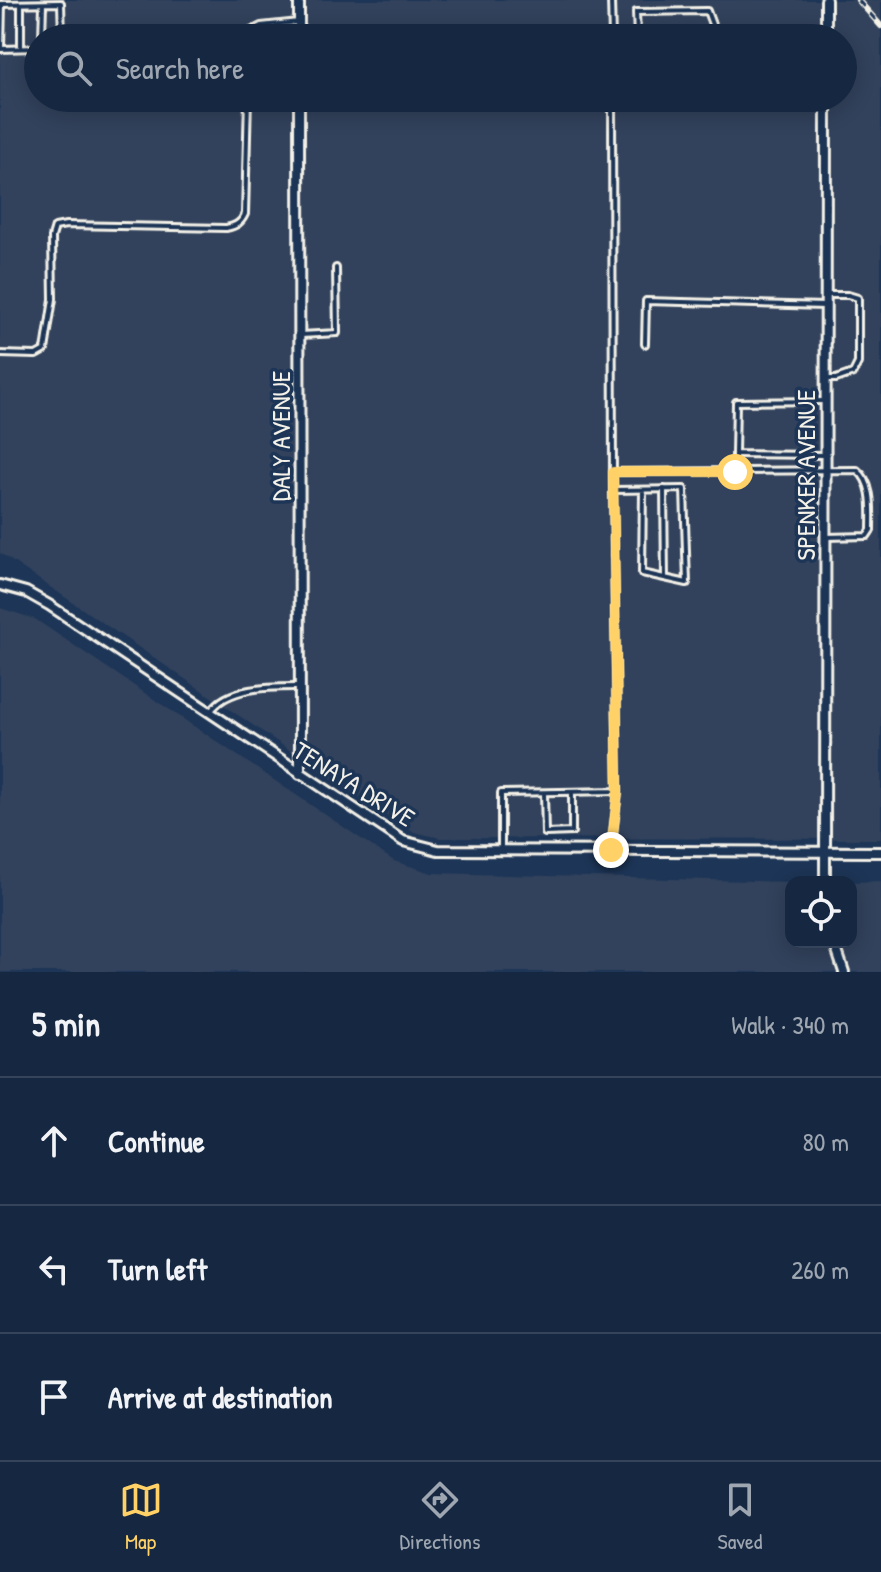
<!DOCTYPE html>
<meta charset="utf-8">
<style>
:root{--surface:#162841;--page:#23344c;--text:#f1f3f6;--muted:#9ea6b1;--line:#35445a;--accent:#ffd166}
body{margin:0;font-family:"Patrick Hand",sans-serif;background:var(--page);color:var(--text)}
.controls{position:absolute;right:24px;bottom:24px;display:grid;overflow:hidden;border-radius:16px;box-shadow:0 4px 20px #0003}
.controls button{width:72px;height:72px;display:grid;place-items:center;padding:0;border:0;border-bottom:2px solid var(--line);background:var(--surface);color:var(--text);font:40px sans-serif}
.stop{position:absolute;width:24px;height:24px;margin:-18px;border:6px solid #ffd166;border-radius:50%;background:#fff}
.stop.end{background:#ffd166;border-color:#fff;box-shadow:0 2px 8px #0008}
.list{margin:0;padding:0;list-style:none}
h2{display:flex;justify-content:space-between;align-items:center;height:104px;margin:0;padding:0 32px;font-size:34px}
h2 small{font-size:26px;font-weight:400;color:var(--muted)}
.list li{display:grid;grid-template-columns:52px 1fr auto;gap:24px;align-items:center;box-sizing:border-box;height:128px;padding:0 32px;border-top:2px solid var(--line)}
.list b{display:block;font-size:30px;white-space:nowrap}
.list em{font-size:26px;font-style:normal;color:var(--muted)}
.icon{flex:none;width:44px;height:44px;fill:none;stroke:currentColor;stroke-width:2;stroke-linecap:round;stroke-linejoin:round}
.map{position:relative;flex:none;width:881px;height:972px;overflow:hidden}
.search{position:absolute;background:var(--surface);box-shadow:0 4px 20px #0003;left:24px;right:24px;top:24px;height:88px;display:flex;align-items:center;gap:20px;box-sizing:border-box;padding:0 28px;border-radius:44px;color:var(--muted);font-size:30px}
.sheet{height:488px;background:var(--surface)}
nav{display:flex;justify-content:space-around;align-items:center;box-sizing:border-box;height:112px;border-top:2px solid var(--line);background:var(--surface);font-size:22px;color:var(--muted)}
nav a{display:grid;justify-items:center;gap:4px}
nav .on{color:var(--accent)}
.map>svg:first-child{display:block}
.built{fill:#30425c;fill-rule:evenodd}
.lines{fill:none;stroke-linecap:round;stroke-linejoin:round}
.service-casing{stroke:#f4f1e8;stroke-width:10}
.minor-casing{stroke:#f4f1e8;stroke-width:14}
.service{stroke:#1d3557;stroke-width:4}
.minor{stroke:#1d3557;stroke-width:8}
.rail-casing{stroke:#f4f1e8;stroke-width:6}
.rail{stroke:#1d3557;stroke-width:3;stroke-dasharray:9;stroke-linecap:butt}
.route{stroke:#ffd166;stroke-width:10}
.labels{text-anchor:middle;stroke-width:7;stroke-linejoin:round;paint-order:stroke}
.street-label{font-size:26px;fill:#f4f1e8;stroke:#1d3557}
</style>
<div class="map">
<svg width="881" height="972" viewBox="0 0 881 972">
<rect width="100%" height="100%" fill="#1d3557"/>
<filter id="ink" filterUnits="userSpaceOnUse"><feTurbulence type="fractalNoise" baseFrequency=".0125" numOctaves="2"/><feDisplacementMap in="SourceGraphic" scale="16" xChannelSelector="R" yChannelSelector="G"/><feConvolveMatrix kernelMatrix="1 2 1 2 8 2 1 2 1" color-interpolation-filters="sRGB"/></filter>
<g filter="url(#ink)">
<g class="built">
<path d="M0,0H881V839L440,838L414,832L398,824L0,553ZM38,38H843V98H38Z"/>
<polygon points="0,608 35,619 394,861 432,873 791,882 791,942 851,942 851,882 881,881 881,972 0,972"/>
</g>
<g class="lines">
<g class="service-casing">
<g id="service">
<polyline points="611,0 612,38"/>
<polyline points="0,4 61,3 62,38"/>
<polyline points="42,38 43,4"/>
<polyline points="249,38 251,31 261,26 299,22"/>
<polyline points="637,38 636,12 707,11 717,38"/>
<polyline points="1,48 2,4"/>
<polyline points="21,48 21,4"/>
<polyline points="0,49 38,48"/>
<polyline points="612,98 613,490"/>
<polyline points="826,295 848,295 858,298 858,363 853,373 836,379 826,379"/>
<polyline points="301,335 337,333 336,268"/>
<polyline points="645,344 646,301 825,306"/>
<path d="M0,354L36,355L45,350L53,299L52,237L55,227L66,225L226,228C236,226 241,223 245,214L248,98"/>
<polyline points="823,455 735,454 736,402 826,401"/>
<polyline points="735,471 735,454"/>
<path d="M613,472L857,470C874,483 871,511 871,530L867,536L826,537"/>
<polyline points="664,489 665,578"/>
<path d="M211,711C228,686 272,687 299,687"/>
<polyline points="544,793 545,833 572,832 572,792"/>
<polyline points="501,850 501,793 618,791 613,490 684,489 687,583 642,573 643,490"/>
<polyline points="611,850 618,791"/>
</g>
</g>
<g class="minor-casing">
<g id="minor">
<polyline points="299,0 299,38"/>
<polyline points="826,38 826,0"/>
<polyline points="299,98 300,774"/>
<polyline points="0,585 26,592 49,605 403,841 438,850 881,852"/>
<polyline points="825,882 826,98"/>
<polyline points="834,942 844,972"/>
</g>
</g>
<use href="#service" class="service"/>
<use href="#minor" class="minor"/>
<g class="rail-casing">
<polyline id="rail" points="858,0 881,26"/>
</g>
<use href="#rail" class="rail"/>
</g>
</g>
<g class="lines" filter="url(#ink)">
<polyline class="route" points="611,850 618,791 613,472 735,472"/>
</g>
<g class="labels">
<g class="street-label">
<text transform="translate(281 436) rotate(-90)" y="9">DALY AVENUE</text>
<text transform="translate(806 475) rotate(-90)" y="9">SPENKER AVENUE</text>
<text transform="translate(354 784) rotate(32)" y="9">TENAYA DRIVE</text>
</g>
</g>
</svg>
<div class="controls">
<button><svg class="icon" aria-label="locate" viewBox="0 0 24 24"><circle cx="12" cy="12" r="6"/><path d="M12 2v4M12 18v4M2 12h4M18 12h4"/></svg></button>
</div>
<div class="stop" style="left:735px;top:472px"></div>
<div class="stop end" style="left:611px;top:850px"></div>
<div class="search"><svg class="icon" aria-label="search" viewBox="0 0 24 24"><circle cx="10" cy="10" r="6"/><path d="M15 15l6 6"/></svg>Search here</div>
</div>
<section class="sheet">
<h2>5 min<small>Walk · 340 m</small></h2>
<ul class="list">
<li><svg class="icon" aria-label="ahead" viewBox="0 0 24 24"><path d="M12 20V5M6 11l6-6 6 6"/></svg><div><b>Continue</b></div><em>80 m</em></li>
<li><svg class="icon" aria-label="left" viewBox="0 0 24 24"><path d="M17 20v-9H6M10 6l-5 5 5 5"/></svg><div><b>Turn left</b></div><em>260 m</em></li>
<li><svg class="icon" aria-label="arrive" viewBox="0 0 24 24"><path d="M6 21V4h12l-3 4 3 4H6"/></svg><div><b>Arrive at destination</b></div></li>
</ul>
</section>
<nav>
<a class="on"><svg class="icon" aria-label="map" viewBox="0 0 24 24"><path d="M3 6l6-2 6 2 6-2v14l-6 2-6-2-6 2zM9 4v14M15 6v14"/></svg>Map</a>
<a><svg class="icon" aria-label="directions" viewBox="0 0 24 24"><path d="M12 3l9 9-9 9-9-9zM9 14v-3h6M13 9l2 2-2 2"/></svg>Directions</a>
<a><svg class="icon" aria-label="saved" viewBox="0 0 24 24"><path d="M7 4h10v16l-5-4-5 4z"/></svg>Saved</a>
</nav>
